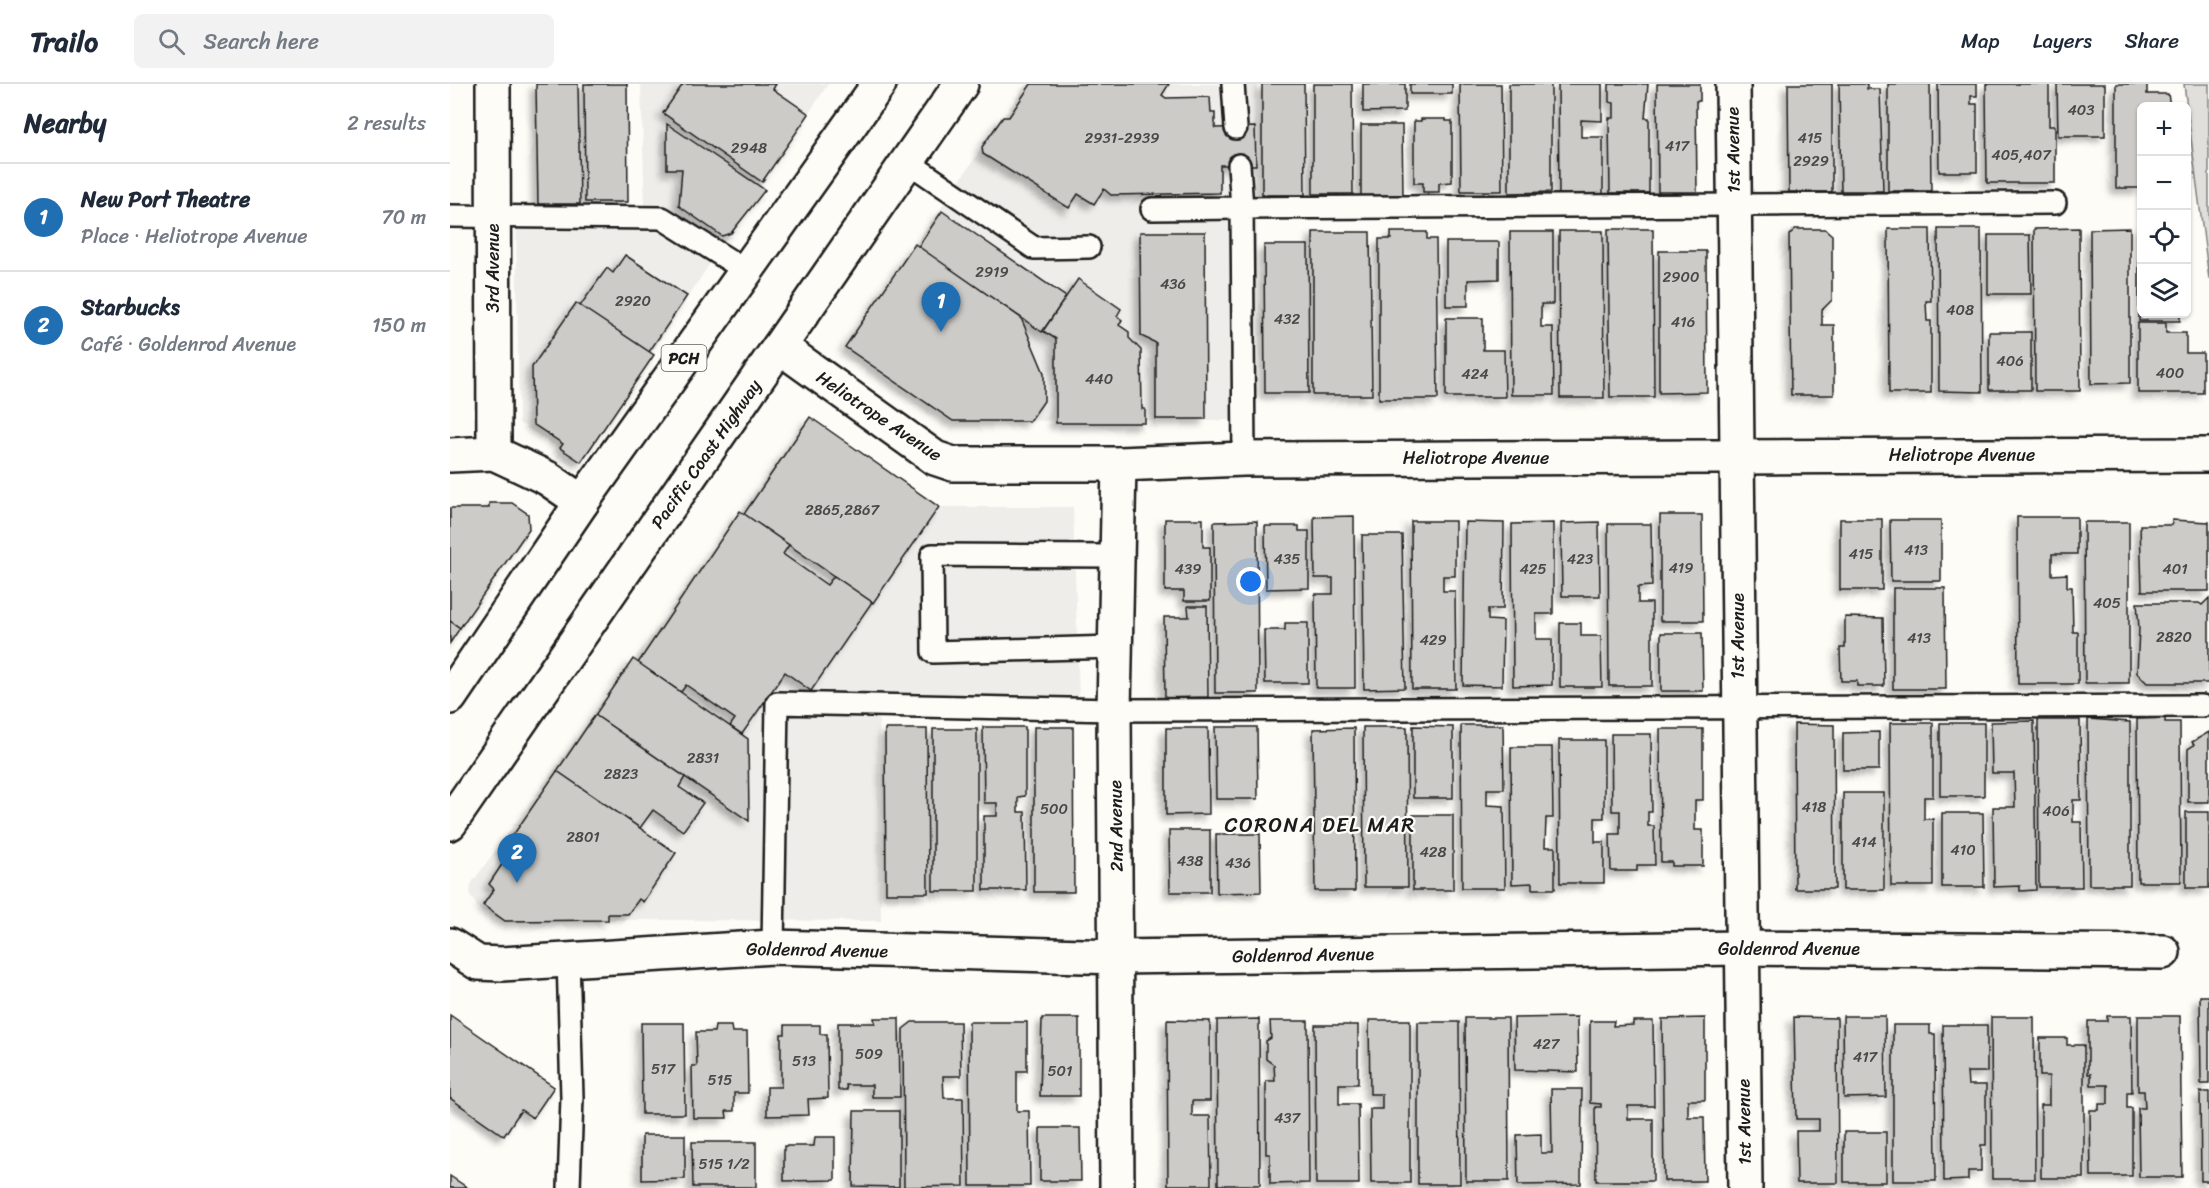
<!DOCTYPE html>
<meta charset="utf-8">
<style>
:root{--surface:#fff;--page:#f2f2f3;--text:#1f2937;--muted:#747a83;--line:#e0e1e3;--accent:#1f6fb2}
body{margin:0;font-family:Sriracha,sans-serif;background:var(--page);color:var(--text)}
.controls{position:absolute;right:18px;top:18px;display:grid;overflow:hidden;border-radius:9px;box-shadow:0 2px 4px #0004}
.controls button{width:54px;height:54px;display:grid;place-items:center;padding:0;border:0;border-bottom:2px solid var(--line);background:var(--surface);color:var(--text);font:30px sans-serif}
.you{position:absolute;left:801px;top:498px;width:21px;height:21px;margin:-15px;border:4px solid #fff;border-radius:50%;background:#1a73e8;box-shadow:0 0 0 9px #1a73e833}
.badge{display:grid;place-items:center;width:39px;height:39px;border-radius:50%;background:var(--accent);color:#fff;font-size:20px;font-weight:700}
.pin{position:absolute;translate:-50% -50px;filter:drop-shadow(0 2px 3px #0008)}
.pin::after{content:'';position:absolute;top:32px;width:21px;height:18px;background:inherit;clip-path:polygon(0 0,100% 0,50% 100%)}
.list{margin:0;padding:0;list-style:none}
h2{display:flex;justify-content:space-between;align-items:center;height:78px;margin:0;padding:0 24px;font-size:26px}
h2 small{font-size:20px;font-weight:400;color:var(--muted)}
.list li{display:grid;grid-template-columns:39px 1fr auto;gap:18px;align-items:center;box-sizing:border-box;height:108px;padding:0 24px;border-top:2px solid var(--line)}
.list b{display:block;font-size:22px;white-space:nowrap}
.list p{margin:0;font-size:20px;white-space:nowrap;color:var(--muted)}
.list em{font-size:20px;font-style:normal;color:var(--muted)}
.icon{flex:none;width:33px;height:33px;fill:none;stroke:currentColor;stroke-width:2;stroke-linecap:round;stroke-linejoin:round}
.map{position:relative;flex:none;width:1759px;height:1104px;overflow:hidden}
header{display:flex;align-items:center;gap:36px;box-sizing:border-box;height:84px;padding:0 30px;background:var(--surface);border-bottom:2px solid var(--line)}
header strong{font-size:28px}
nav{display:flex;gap:33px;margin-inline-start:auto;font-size:21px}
.search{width:420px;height:54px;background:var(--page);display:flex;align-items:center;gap:15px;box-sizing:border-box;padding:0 21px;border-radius:9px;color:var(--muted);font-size:22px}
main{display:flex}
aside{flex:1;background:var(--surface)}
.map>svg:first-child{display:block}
.built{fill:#eeede9}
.green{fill:#e0dfdb;stroke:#7e7e7c;stroke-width:1.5}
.building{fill:#cccbc8;stroke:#1c1c1c;stroke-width:1.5;filter:url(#shadow)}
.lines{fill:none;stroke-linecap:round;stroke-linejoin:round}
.service-casing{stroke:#1c1c1c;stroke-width:26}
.minor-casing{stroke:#1c1c1c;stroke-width:38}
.trunk-casing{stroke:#1c1c1c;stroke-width:38}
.service{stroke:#fdfcf7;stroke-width:21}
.minor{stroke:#fdfcf7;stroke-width:33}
.trunk{stroke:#fdfcf7;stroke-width:33}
.labels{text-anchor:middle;stroke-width:4.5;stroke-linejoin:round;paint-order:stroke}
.number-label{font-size:15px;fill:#484847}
.shield{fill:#fdfcf7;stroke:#605f5e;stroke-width:1.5}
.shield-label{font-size:16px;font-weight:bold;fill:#1c1c1c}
.street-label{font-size:18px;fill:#1c1c1c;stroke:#fdfcf7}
.quarter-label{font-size:21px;letter-spacing:1.5px;fill:#1c1c1c;stroke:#fdfcf7}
</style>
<header>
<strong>Trailo</strong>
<div class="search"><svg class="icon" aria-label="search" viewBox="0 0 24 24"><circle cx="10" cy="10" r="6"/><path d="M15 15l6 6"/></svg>Search here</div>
<nav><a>Map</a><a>Layers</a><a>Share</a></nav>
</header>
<main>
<aside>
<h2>Nearby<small>2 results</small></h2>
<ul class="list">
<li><span class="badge">1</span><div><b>New Port Theatre</b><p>Place · Heliotrope Avenue</p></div><em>70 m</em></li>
<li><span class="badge">2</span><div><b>Starbucks</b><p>Café · Goldenrod Avenue</p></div><em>150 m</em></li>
</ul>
</aside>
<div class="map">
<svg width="1759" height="1104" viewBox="0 0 1759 1104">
<defs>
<filter id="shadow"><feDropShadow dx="-5.5" dy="5.5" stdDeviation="3" flood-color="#0004"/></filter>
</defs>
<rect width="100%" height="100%" fill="#fdfcf7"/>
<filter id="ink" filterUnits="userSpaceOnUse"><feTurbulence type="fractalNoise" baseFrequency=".0167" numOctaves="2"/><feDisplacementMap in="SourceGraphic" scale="12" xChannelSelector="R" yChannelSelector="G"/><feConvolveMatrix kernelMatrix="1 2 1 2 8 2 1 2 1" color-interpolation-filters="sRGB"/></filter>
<g filter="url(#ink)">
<g class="built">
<polygon points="191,0 378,0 130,377 69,339 66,126 195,125"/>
<polygon points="576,0 807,0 806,336 503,337 395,263"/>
<polygon points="360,333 489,423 623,423 629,616 429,618 431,837 49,835 29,825 20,811 21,800"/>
</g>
<polygon class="green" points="1734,0 1759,0 1759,195"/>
<g class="building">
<polygon points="86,0 128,0 130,120 88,120"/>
<polygon points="134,0 177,0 178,118 135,118"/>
<polygon points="233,0 326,0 323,5 359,30 312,98 213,29"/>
<polygon points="581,0 719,0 712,11 716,14 760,13 761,29 765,29 765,44 805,43 806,81 770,81 770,109 661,111 654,105 644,120 628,110 619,124 533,70 532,63 553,33 559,33"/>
<polygon points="812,0 854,0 855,111 812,111"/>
<polygon points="863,0 902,0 903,110 863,110"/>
<polygon points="913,0 955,0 955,27 913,28"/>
<rect x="960" y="0" width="42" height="10"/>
<polygon points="1010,0 1051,0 1052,107 1011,107"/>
<polygon points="1059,0 1101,0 1101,108 1059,109"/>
<polygon points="1108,0 1152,0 1152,37 1131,36 1131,53 1153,53 1153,111 1109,111"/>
<polygon points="1159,0 1198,0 1195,34 1199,34 1199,109 1160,109 1159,34 1164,34 1164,19 1159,18"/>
<polygon points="1207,0 1250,0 1250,17 1246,17 1247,108 1208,108"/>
<polygon points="1338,0 1382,0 1382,108 1339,108"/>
<polygon points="1389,0 1417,0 1417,5 1430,5 1433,107 1391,107"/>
<polygon points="1438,0 1480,0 1481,107 1438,107"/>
<polygon points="1488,0 1527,0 1527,12 1521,12 1521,20 1527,20 1527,88 1489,88"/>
<polygon points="1536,0 1599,0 1599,42 1605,42 1605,99 1537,99"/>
<polygon points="1607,0 1655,0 1655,52 1608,52"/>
<polygon points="1666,0 1697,0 1697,10 1718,10 1720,22 1692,22 1692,104 1666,104"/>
<polygon points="971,35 996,35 996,37 1002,37 1002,98 989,99 989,108 973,108 973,99 964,99 964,37 971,37"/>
<polygon points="217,40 315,106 281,149 272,152 229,122 232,85 217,85"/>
<polygon points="911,41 952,41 953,112 911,112"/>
<polygon points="492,127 616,213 592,248 468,163"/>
<polygon points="1689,142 1692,142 1692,230 1730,230 1730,237 1689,237"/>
<polygon points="1629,144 1630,307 1585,307 1584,145"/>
<polygon points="1680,144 1680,299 1641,300 1640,145"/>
<polygon points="1158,145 1203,145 1204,313 1160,313"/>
<polygon points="1345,145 1375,145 1382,151 1382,216 1372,226 1372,241 1384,241 1384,311 1341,311 1339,151"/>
<polygon points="1438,145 1480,145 1481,217 1476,217 1477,237 1481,237 1481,309 1439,309"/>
<polygon points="1488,145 1531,145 1532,308 1489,307"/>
<polygon points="1109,147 1153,147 1154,314 1110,314"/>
<polygon points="690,148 755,148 756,335 706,335 706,259 691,252"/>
<polygon points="863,148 920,148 922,311 863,311"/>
<polygon points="941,148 977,148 977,155 986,155 988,315 929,315 929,155 941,155"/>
<polygon points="1060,148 1103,148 1103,220 1091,220 1091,243 1103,243 1104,311 1061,311"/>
<polygon points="1538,151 1580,151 1581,210 1538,210"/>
<polygon points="996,158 1049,158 1049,195 1018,196 1018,222 996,222"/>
<polygon points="465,160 571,234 594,289 594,317 580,337 503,337 395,263"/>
<polygon points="814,161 858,161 859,309 815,309"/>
<polygon points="1209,167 1256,167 1257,308 1209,309"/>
<polygon points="175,171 237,212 199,268 130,222 157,184 163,189"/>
<polygon points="628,195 671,225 667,232 672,236 669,241 679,248 679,254 691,266 692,325 695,325 695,339 606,339 606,255 593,247"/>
<polygon points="126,219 204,271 131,378 110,364 113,360 83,340 82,283"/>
<polygon points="996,234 1033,234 1033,266 1054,266 1055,313 996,313"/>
<polygon points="1688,239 1716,239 1716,249 1736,249 1736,269 1753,269 1753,309 1688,309"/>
<rect x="1539" y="248" width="42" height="58"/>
<polygon points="360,333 489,423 423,519 294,430"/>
<polygon points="39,419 62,419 78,430 79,445 10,544 0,537 0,424 39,424"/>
<polygon points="290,427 339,461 333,470 377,501 384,492 422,518 361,607 335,588 292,650 280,642 285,635 236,601 231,608 188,579"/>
<polygon points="1210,431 1252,431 1253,537 1210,537"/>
<polygon points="904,432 905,604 866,604 865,510 883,510 883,494 865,494 864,433"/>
<polygon points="1567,433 1627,433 1627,470 1602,470 1602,491 1617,490 1617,503 1622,503 1623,548 1628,548 1628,600 1568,600"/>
<polygon points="715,435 753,435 753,463 760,463 760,517 734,517 734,507 715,507"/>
<rect x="1390" y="435" width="42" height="71"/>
<polygon points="1440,436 1491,436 1491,497 1441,497"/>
<polygon points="1722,436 1759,438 1759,507 1692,507 1690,441 1722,441"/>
<polygon points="807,437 808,609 765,609 764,438"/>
<polygon points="961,437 1005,437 1005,492 993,492 993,507 1005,507 1006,605 962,605"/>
<polygon points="1015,438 1054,439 1053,525 1038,525 1038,536 1053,537 1052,602 1013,601"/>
<polygon points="1149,438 1150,512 1112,512 1111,439"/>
<polygon points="1634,438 1679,438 1679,599 1635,599"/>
<polygon points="1103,439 1103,530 1086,530 1086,555 1102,555 1102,601 1063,602 1062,440"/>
<polygon points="1158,440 1201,440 1202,502 1188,503 1188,519 1202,519 1202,602 1159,602"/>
<polygon points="815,442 849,442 849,447 859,447 859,504 816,505"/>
<polygon points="912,451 952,451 955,604 914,605"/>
<polygon points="1443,504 1495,504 1496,605 1443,605"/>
<polygon points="1759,514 1759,599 1697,599 1687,589 1689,544 1687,519 1749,519 1752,521"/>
<polygon points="738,522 757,522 758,613 715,614 714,533 739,533"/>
<polygon points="1395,533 1433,534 1434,602 1407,602 1407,597 1391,597 1390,564 1395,564"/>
<polygon points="0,537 10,544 0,559"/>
<polygon points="835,539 858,539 858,599 815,599 814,546 835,546"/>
<polygon points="1110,539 1131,539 1131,552 1151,552 1152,603 1110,603"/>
<polygon points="1211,549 1252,549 1253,607 1211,607"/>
<polygon points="183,575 298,655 299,737 145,631"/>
<polygon points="145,631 235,693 229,703 253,719 233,747 203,726 190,744 107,687"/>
<polygon points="1715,634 1715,638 1730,638 1731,798 1688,798 1687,635"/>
<polygon points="1638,635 1680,638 1680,801 1639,801"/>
<polygon points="1588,636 1630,636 1631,716 1623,716 1623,738 1631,738 1632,803 1589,803"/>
<polygon points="1584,637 1586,806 1570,807 1570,802 1544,803 1543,723 1565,723 1564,689 1542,689 1541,638"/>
<polygon points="1440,639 1483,639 1483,713 1474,713 1474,735 1483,735 1483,802 1441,802"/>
<rect x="1490" y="639" width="44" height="73"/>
<polygon points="1344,640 1384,641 1385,805 1345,805"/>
<polygon points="1011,641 1053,641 1054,705 1037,705 1037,721 1054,722 1055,804 1012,804"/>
<polygon points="963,642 1003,643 1003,714 963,714"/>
<polygon points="533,643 575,643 575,712 568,713 568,728 575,728 576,806 534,806 534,732 547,732 547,719 534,719"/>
<polygon points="584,643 623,643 624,808 584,808"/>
<polygon points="765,643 807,643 808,715 766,715"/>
<polygon points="913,643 957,643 958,803 914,803"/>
<polygon points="716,644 758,644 759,730 716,731"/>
<polygon points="904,644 905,807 865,807 863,645"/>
<polygon points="435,645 477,645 478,809 436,809"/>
<rect x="483" y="645" width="44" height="162"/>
<polygon points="1210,645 1253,645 1253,716 1245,716 1245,746 1253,746 1253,782 1222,782 1222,778 1211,778"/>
<polygon points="1429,648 1429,686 1393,686 1393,649"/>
<polygon points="1759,648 1759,718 1738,718 1738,665 1744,661 1742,658"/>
<polygon points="1161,650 1201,650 1202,728 1198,728 1198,742 1204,742 1205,781 1187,781 1187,787 1161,787 1160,750 1170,750 1170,727 1162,727"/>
<polygon points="1109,656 1154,656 1154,734 1145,734 1145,758 1154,758 1154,799 1110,799"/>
<polygon points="1061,663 1102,663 1103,734 1096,734 1095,763 1105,763 1105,805 1082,805 1082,799 1062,800"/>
<polygon points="107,687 226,769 193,818 189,815 178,830 158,830 158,836 55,837 33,821 44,805 39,800 61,767 55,763"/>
<rect x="1393" y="709" width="41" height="97"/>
<rect x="1736" y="728" width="23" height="76"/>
<polygon points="1492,729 1533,729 1534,803 1492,803"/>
<rect x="963" y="731" width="40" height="75"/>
<polygon points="719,746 760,746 760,808 720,808"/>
<polygon points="766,750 810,750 811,808 767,809"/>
<polygon points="1750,912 1759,912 1759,1000 1751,1000"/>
<polygon points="0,931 104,1003 83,1034 71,1026 54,1052 0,1014"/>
<polygon points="1393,932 1435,932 1436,1013 1394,1014"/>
<polygon points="1657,932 1681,932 1682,1008 1677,1008 1677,1024 1682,1024 1682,1092 1641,1092 1640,1026 1649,1026 1649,1020 1658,1020 1658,1001 1641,1001 1641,990 1638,990 1638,937 1657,937"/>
<polygon points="1688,932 1730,932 1732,1093 1689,1093 1688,1024 1695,1024 1694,1007 1688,1007"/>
<polygon points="1127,933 1128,988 1065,986 1064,934"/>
<polygon points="1344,933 1387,934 1388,1099 1347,1099 1346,1047 1369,1047 1369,1035 1346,1035"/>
<polygon points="1541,933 1584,933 1585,1095 1542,1095"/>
<polygon points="424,934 449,934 450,1013 422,1013 422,1001 396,1001 397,1006 388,1006 388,939 425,939"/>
<polygon points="592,934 629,934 629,1012 590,1012"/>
<polygon points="1015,934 1058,934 1059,1097 1016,1097"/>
<polygon points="1255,934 1255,1016 1238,1016 1238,1033 1254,1033 1255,1097 1214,1097 1212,935"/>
<polygon points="809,935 810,1101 768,1101 767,936"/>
<polygon points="717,936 760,937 760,1017 742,1017 742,1032 760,1032 761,1101 718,1101"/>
<polygon points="919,936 960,936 960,1099 921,1099 920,1025 932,1025 932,1010 920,1010"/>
<polygon points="820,937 858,937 859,1099 820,1100 820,1070 816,1070 816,997 825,997 824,981 816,975 816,957 821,954"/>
<polygon points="1140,937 1164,937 1163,942 1183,941 1183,937 1203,937 1204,1022 1178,1022 1178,1035 1203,1035 1203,1097 1146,1097 1145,1023 1151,1023 1151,1020 1140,1019"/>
<polygon points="462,938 510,938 511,992 493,992 494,1014 513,1014 514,1102 454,1103 453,945"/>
<polygon points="519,938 577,938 577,987 567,987 567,1027 579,1027 580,1102 520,1102"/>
<polygon points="968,938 1009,938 1010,1100 968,1100"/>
<polygon points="191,939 234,939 235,1030 192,1030"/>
<polygon points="335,941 370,941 370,950 377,950 378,1014 358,1015 359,1031 317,1032 317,1003 331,1003 331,950 335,950"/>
<polygon points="865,941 908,941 908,1000 889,1000 889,1020 908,1020 909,1100 866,1100"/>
<polygon points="1443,941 1480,941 1480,950 1485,950 1486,1097 1443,1097"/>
<polygon points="1493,941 1537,941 1537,988 1517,988 1518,1001 1536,1001 1536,1061 1531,1061 1531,1087 1518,1087 1518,1096 1494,1097"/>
<polygon points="265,942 281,942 282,948 297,948 298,1009 284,1009 284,1027 276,1027 277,1034 243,1034 242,982 247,982 246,948 264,948"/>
<polygon points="1590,954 1617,954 1617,961 1634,961 1634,1094 1591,1094 1591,1021 1599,1021 1599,992 1590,992"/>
<polygon points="1101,1005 1132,1005 1131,1100 1068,1101 1067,1051 1091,1050 1091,1069 1102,1069"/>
<polygon points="1750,1008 1759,1008 1759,1097 1751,1097"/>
<polygon points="404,1027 449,1027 449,1103 403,1102"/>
<polygon points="590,1044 630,1044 631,1097 590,1097"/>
<rect x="1394" y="1048" width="42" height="50"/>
<polygon points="192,1051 235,1051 235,1095 192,1096"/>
<polygon points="365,1053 385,1053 385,1096 334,1097 334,1062 364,1062"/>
<polygon points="242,1058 306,1058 306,1103 243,1103"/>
<polygon points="0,1092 18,1104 0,1104"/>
</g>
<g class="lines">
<g class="service-casing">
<g id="service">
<polyline points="783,0 786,44"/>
<polyline points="458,78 584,164 639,163"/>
<polyline points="702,125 792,124 789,81"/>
<polyline points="0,132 212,134 295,186"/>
<polyline points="794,375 792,124 1605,119"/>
<polyline points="665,563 483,568 482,471 667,472"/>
<polyline points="323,863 327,619 664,626 1752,622"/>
<polyline points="118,874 122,1013 119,1104"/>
</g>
</g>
<g class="minor-casing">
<g id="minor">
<polyline points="43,0 44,369"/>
<polyline points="1283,0 1295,1104"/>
<polyline points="330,263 485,374 503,380 669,380 794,375 1759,371"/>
<polyline points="0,371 44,369 97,394 132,418"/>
<polyline points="0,861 28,879 52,880 323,863 667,873 1292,864 1713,868"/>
<polyline points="667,1104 664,626 669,380"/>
</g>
</g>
<g class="trunk-casing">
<g id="trunk">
<polyline points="0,613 132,418 429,0"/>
<polyline points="0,739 511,0"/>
</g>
</g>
<use href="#service" class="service"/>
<use href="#minor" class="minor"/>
<use href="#trunk" class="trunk"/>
</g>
</g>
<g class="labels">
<g class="number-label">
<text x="1631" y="31">403</text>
<text x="672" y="59">2931-2939</text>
<text x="1360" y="59">415</text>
<text x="1227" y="67">417</text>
<text x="299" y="69">2948</text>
<text x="1571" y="76">405,407</text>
<text x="1361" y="82">2929</text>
<text x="542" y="193">2919</text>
<text x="1231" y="198">2900</text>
<text x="723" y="205">436</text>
<text x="183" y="222">2920</text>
<text x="1510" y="231">408</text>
<text x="837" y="240">432</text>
<text x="1233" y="243">416</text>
<text x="1560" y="282">406</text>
<text x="1720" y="294">400</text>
<text x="1025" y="295">424</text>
<text x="649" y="300">440</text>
<text x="392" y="431">2865,2867</text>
<text x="1466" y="471">413</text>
<text x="1411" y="475">415</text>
<text x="837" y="480">435</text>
<text x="1130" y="480">423</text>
<text x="1231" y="489">419</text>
<text x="738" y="490">439</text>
<text x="1083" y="490">425</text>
<text x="1725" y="490">401</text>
<text x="1657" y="524">405</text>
<text x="1724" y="558">2820</text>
<text x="1469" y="559">413</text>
<text x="983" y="561">429</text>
<text x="253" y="679">2831</text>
<text x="171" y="695">2823</text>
<text x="1364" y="728">418</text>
<text x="604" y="730">500</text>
<text x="1606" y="732">406</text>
<text x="133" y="758">2801</text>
<text x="1414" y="763">414</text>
<text x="1513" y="771">410</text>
<text x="983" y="773">428</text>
<text x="740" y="782">438</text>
<text x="788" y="784">436</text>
<text x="1096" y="965">427</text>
<text x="419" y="975">509</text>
<text x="1415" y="978">417</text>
<text x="354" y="982">513</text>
<text x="213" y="990">517</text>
<text x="610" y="992">501</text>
<text x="270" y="1001">515</text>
<text x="837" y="1039">437</text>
<text x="274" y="1085">515 1/2</text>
</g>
<rect class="shield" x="211.5" y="261" width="45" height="26" rx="4.5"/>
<g class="shield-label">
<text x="234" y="280">PCH</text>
</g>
<g class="street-label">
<text transform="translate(1283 66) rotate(-91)" y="6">1st Avenue</text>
<text transform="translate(43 184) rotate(-90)" y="6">3rd Avenue</text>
<text transform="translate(429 332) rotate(34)" y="6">Heliotrope Avenue</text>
<text transform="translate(256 370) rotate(-55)" y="6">Pacific Coast Highway</text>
<text x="1512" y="377">Heliotrope Avenue</text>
<text x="1026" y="380">Heliotrope Avenue</text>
<text transform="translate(1288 552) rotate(-90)" y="6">1st Avenue</text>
<text transform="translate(666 742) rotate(-91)" y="6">2nd Avenue</text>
<text x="1339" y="871">Goldenrod Avenue</text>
<text transform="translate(367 866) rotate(1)" y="6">Goldenrod Avenue</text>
<text transform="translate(853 871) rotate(-1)" y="6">Goldenrod Avenue</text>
<text transform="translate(1294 1038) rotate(-91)" y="6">1st Avenue</text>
</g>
<g class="quarter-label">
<text x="870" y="748">CORONA DEL MAR</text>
</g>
</g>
</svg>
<div class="controls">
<button>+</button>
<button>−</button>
<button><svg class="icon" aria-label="locate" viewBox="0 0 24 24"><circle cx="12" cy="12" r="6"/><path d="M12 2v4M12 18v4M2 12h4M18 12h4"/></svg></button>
<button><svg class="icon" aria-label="layers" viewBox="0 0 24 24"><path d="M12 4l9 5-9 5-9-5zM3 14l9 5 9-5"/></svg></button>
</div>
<div class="you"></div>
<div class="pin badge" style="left:491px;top:248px">1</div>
<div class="pin badge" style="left:67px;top:799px">2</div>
</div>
</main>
